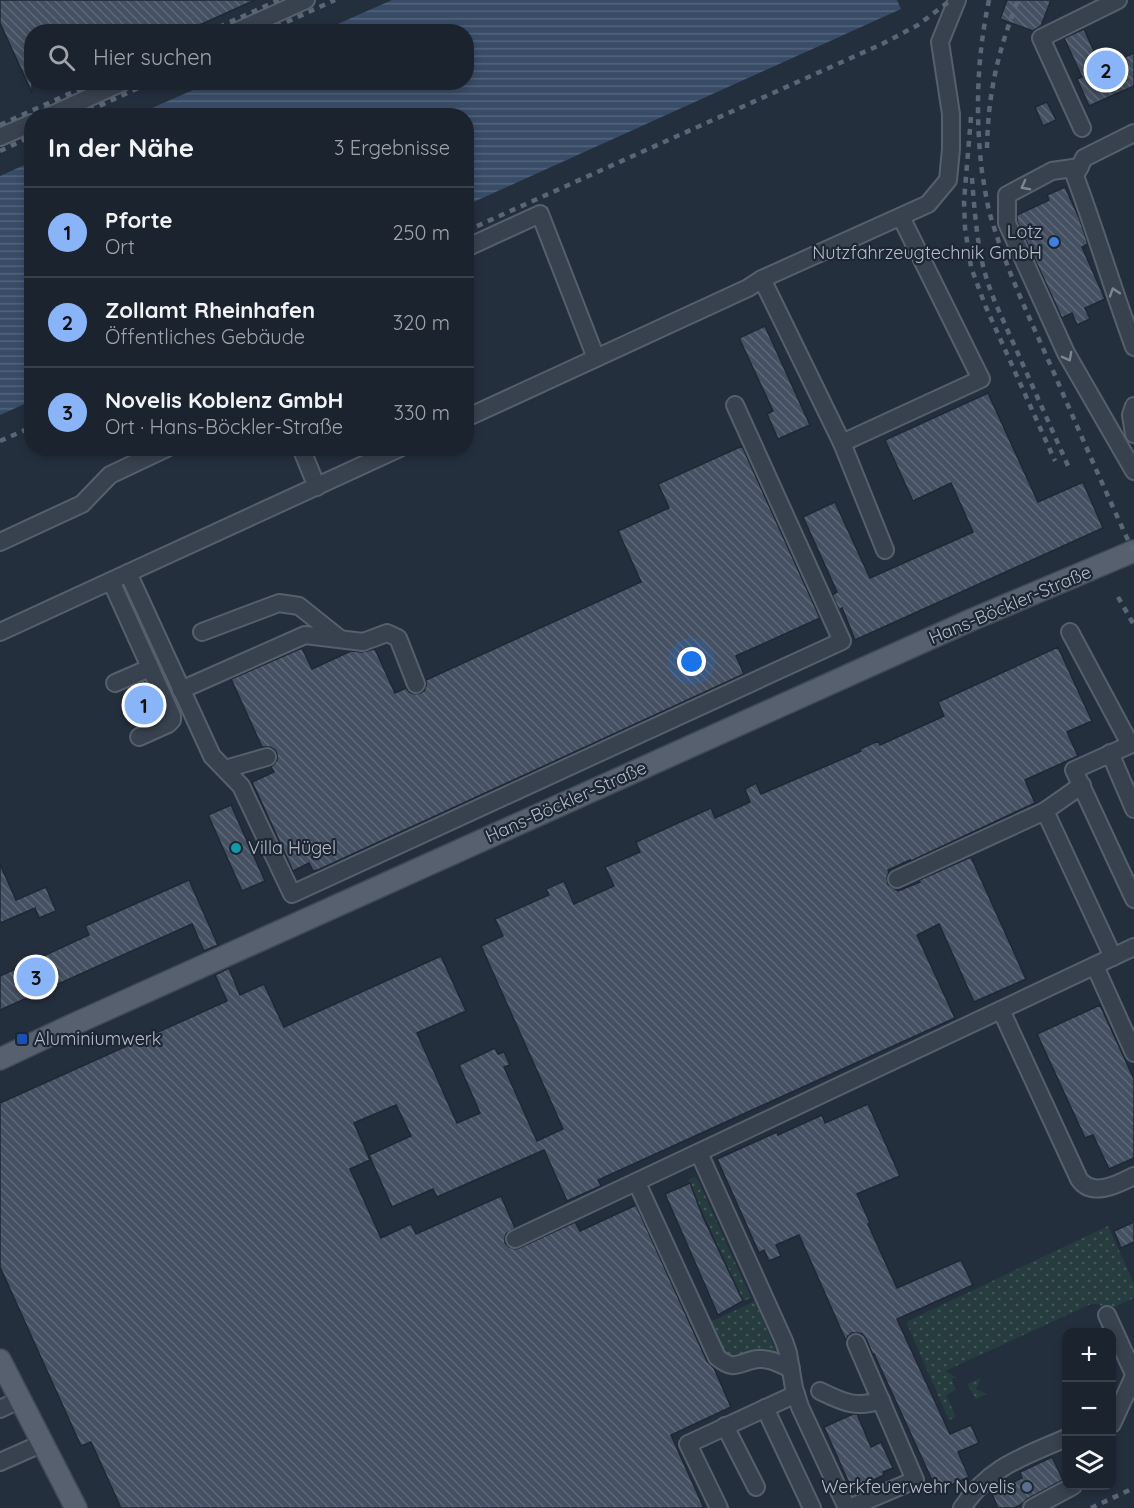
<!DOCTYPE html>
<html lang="de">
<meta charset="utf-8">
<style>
:root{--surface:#1b232e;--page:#242b36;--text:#f1f3f6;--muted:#a0a4aa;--line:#39404a;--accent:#8ab4f8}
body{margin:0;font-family:Quicksand,sans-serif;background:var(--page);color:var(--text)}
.controls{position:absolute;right:18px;bottom:18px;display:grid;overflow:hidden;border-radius:12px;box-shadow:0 3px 9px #0003}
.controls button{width:54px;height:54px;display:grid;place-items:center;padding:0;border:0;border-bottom:2px solid var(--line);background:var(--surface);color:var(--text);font:30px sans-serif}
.you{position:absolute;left:692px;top:662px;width:21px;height:21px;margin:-15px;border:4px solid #fff;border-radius:50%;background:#1a73e8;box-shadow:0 0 0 9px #1a73e833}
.badge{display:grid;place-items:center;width:39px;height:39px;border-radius:50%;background:var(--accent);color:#111;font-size:20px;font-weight:700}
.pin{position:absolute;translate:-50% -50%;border:3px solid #fff;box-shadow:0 2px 6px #0006}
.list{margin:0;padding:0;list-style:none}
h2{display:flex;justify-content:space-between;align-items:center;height:78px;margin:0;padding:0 24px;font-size:26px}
h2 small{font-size:20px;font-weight:400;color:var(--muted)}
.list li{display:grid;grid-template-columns:39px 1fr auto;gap:18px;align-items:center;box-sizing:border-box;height:90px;padding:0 24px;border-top:2px solid var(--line)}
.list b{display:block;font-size:22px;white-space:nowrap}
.list p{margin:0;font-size:20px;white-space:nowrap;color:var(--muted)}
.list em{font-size:20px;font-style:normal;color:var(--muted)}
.icon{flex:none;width:33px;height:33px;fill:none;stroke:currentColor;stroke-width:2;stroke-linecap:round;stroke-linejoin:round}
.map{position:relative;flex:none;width:1134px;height:1508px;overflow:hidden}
.search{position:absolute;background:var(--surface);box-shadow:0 3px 9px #0003;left:24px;top:24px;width:450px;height:66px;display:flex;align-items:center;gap:15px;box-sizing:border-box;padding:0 21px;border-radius:24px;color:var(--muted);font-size:22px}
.panel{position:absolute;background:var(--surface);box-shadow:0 3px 9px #0003;left:24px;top:108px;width:450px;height:348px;border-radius:24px}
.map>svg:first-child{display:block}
.grass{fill:url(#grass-dots)}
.water{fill:url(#water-rules)}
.building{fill:url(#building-back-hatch);stroke:#1f2835;stroke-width:1.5}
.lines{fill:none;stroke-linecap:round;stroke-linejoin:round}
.minor-casing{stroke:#565f6c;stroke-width:20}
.major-casing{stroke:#414a57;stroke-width:24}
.minor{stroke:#38414e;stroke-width:16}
.major{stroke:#56606e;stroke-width:21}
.rail{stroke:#5a6575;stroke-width:4.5;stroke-dasharray:6 6;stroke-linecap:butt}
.oneway{stroke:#7c8592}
.shop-dot{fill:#3f7fe0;stroke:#1d2633;stroke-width:2}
.culture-dot{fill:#0f9aa8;stroke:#1d2633;stroke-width:2}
.transit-dot{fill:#1a4fb4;stroke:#1d2633;stroke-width:2}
.service-dot{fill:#5c6f8a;stroke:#1d2633;stroke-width:2}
.labels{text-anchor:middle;stroke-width:4.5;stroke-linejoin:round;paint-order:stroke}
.poi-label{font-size:18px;fill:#b4bcc9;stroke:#1d2633;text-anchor:end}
.street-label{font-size:18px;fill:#b4bcc9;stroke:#1d2633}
</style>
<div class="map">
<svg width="1134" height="1508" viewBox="0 0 1134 1508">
<defs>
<pattern id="grass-dots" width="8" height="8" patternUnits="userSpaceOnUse" patternTransform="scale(1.5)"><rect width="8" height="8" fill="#263c3f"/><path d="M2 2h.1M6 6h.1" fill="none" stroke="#435659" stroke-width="1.8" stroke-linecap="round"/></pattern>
<pattern id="water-rules" width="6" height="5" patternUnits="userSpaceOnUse" patternTransform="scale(1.5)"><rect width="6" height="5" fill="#394c67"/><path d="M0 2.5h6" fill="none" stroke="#53647b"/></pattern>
<pattern id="building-back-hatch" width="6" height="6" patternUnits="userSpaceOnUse" patternTransform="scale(1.5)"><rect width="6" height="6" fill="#455162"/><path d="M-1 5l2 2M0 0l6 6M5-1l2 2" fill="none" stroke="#5d6877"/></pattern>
</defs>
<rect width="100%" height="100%" fill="#242f3e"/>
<g class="grass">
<polygon points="694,1177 698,1180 751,1298 743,1301 688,1180"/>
<polygon points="1108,1226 1134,1284 1134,1298 1109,1309 1098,1304 1091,1304 945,1371 957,1378 953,1378 952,1381 956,1390 946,1395 956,1417 949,1420 907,1324 908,1321"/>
<polygon points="755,1301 778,1355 727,1359 706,1324"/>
<polygon points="981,1378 976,1389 987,1394 976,1399 967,1384"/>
</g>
<g class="water">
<polygon points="392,0 897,0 901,9 467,205 466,116 136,115 209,83 466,82 466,32 322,31"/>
<polygon points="31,162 31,401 0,415 0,176"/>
</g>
<g class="building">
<polygon points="0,0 255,0 184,32 32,32 32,93 0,23"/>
<polygon points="1007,0 1051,0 1041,26 1033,31 1000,19"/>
<polygon points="1084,29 1097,58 1111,63 1134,53 1134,86 1089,106 1077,79 1082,77 1064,38"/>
<polygon points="1047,102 1056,120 1043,126 1035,107"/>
<polygon points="1065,187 1080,220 1088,244 1082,247 1105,299 1085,308 1090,319 1077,325 1072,313 1062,318 1017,221 1017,215 1049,200 1047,195"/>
<polygon points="765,326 810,425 778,439 767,414 773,411 739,338"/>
<polygon points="988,393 1038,502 1083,482 1103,528 855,640 842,608 839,610 832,595 837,592 803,517 835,502 870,578 973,532 951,483 913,501 885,440"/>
<polygon points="742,446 820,618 736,656 744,674 318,870 313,871 309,863 293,871 252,782 274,772 271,767 277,760 277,754 275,750 270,747 262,747 231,679 302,648 312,669 351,651 362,652 375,649 395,693 406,688 409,692 414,694 420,693 424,691 426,686 426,680 641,582 618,531 669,508 658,484"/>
<polygon points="1058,647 1092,721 1067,732 1078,756 1025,780 1035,803 911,861 910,860 888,870 889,872 887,877 888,884 898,891 920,882 919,880 971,857 1026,979 974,1002 939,924 917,935 955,1018 598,1180 601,1186 567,1201 544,1150 437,1197 433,1189 392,1207 369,1155 411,1136 396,1105 354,1123 370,1160 350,1169 381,1238 411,1224 416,1234 501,1196 515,1228 506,1234 505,1238 505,1243 509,1247 515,1249 519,1248 575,1222 580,1231 636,1205 707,1361 714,1368 731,1407 671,1435 704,1508 121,1508 91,1442 81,1446 0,1267 0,1103 227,1001 215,975 229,968 240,995 264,984 284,1027 441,956 466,1011 417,1033 457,1123 480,1113 459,1065 495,1048 498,1054 504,1052 510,1065 504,1067 537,1141 563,1129 481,946 503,936 495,919 549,895 546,889 564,881 574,904 614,886 605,867 640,852 636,842 711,808 715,818 750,802 745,789 756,783 761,794 861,751 860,749 878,741 880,745 944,716 938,702"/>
<polygon points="145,681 160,714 137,724 125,697 132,694 130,688"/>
<polygon points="231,805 265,881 242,891 208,815"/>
<polygon points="0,864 16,900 46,887 56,911 39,918 35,908 0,923"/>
<polygon points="189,880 218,945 204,951 192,924 0,1010 0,976 89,935 85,926"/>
<polygon points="1100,1005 1134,1079 1134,1158 1109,1169 1093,1135 1085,1138 1037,1034"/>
<polygon points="868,1104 900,1176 857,1194 870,1223 868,1224 897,1288 961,1260 973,1285 897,1319 950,1434 971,1425 979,1443 958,1452 969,1477 937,1491 874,1354 873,1355 866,1339 862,1334 858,1333 852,1333 848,1336 846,1341 799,1235 776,1245 781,1256 769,1261 764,1250 759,1253 717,1159 777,1132 778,1135 822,1115 825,1123"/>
<polygon points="690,1183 703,1217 743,1301 718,1315 665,1194"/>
<polygon points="1134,1222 1134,1242 1121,1248 1114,1231"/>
<polygon points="853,1414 857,1414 871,1447 881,1442 893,1468 883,1472 884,1475 852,1490 824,1427"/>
<polygon points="1052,1457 1063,1480 1027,1499 1022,1504 1014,1508 998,1508 991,1492 1022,1478 1020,1472"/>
</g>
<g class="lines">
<g class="minor-casing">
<g id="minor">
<polyline points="235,32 306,0"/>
<polyline points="49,116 123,82"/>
<polyline points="1082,128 1041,38 1118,0"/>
<path d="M1134,133L1084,158L1075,176C1096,232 1113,290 1134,347"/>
<polyline points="0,137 32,123"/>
<polyline points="1080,167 1052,171 1007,195 1007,223 1066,353 1134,471"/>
<polyline points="901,217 981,379 842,443 762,279 928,204 948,180 951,149 951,114 940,42 957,0"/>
<polyline points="466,248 540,214 596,358"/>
<polyline points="1134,406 1131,415 1134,434"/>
<polyline points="466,418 748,288 762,279"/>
<polyline points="842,443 885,550"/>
<polyline points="301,448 317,487"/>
<polyline points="0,542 82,504 110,475 167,448"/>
<polyline points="128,573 400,448"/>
<polyline points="111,581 149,665 145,670 115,683"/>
<polyline points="0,632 128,573 212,756 241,786 292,894 842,641 735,405"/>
<polyline points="202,632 279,603 299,606 339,638"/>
<polyline points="1070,632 1130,744"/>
<polyline points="181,690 305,635 363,642 387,633 398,638 416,684"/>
<polyline points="139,737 168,724 172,720 172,716 149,665"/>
<polyline points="1134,743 1074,770 1134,899"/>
<polyline points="1110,753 1134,809"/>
<polyline points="225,769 267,757"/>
<polyline points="1045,811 1113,957"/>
<polyline points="897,879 1045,811 1082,785"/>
<polyline points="1095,966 1134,1053"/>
<path d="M1001,1010L1079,1179C1092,1198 1118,1184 1134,1176"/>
<polyline points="699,1153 784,1341 788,1353 794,1388 800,1407 847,1508"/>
<path d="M637,1183L717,1357C736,1373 739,1361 758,1359C770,1358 780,1364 791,1369"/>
<polyline points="515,1239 1134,947"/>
<polyline points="1107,1315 1134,1374"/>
<path d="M820,1391C843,1402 856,1409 881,1400"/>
<polyline points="765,1408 812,1508"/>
<polyline points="0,1409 19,1400"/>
<polyline points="1112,1424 1134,1376"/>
<polyline points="725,1426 756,1487"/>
<polyline points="0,1462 43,1443"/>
<polyline points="719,1508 688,1444 796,1394"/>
<polyline points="849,1508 915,1480 856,1343"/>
<path d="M962,1508C990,1466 1023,1457 1066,1438"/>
<polyline points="1032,1508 1073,1486"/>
</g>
</g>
<g class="major-casing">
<g id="major">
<polyline points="0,1059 72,1025 971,620 1134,551"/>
<polyline points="0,1360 76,1508"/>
</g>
</g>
<use href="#minor" class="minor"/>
<use href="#major" class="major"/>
<g class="rail">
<path d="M989,0C977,57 975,114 982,172C985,189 987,206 992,221C1008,274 1032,323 1054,373C1080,433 1106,493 1134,553"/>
<polyline points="208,32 279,0"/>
<polyline points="265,32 335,0"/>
<polyline points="78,116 151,82"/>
<polyline points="971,117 964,201 965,228 971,267 985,305 1055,461"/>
<polyline points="0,125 95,82"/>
<path d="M987,148C988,93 998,51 1018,0"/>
<polyline points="0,151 32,136"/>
<path d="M972,178C974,204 976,231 981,257C984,272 989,287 995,302L1069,468"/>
<polyline points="466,231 882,44 918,25 951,0"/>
<polyline points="0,441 32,427"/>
<polyline points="1118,597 1134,625"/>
<polyline points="1091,1508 1134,1488"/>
</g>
</g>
<defs><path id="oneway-chevron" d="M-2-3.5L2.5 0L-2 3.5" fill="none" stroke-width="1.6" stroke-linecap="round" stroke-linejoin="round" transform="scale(1.5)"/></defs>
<g class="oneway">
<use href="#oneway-chevron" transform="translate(1025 186) rotate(152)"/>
<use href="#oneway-chevron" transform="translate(1114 292) rotate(-108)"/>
<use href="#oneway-chevron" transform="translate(1068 357) rotate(62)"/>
</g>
<circle class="shop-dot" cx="1054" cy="242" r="6"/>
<circle class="culture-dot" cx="236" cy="848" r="6"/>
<rect class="transit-dot" x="16" y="1033" width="12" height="12" rx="3"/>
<circle class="service-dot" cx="1027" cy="1487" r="6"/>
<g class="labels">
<g class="poi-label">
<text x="1042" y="238">Lotz<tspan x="1042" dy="21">Nutzfahrzeugtechnik GmbH</tspan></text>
<text x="248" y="854" text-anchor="start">Villa Hügel</text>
<text x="34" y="1045" text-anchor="start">Aluminiumwerk</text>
<text x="1015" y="1493">Werkfeuerwehr Novelis</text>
</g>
<g class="street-label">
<text transform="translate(1010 605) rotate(-23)" y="6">Hans-Böckler-Straße</text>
<text transform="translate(566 802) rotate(-24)" y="6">Hans-Böckler-Straße</text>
</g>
</g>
</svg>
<div class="controls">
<button>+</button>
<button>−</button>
<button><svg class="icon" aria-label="layers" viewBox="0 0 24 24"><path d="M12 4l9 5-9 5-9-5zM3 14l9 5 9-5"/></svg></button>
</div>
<div class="you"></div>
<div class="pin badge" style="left:144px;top:705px">1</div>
<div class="pin badge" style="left:1106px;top:70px">2</div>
<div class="pin badge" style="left:36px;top:977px">3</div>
<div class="search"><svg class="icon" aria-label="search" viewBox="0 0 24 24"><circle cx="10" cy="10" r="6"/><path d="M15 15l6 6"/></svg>Hier suchen</div>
<section class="panel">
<h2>In der Nähe<small>3 Ergebnisse</small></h2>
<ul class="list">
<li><span class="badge">1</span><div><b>Pforte</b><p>Ort</p></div><em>250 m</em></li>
<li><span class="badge">2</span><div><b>Zollamt Rheinhafen</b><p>Öffentliches Gebäude</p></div><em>320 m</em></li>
<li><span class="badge">3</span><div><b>Novelis Koblenz GmbH</b><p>Ort · Hans-Böckler-Straße</p></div><em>330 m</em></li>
</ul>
</section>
</div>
